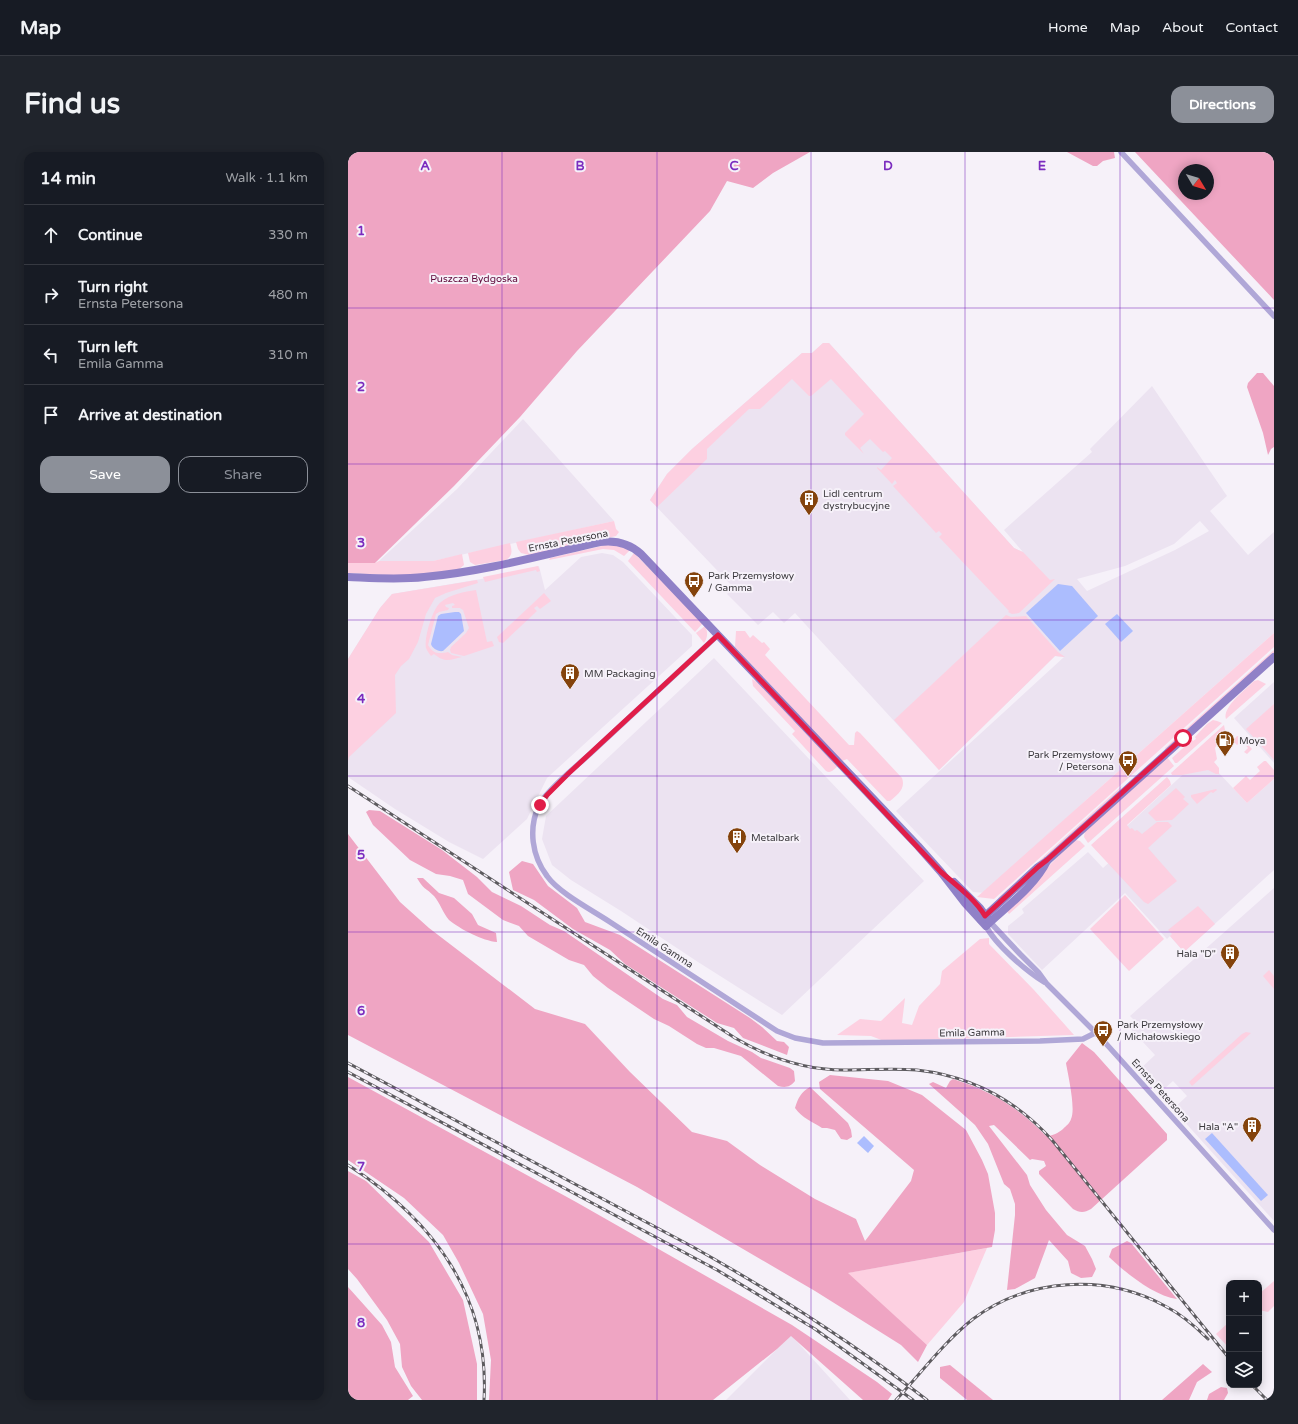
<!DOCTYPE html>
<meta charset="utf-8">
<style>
:root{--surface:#171b24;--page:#20242c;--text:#f1f3f6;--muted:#9ea1a6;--line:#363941;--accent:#8c9099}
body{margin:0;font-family:"Varela Round",sans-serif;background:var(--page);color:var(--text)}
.controls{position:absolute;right:12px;bottom:12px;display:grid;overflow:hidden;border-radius:8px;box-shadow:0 2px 10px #0003}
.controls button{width:36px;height:36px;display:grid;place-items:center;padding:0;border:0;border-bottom:1px solid var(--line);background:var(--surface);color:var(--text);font:20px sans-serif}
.compass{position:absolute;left:830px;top:12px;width:36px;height:36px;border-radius:50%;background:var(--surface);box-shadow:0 2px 10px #0003;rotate:128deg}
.stop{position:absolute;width:12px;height:12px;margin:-9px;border:3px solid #e11d48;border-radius:50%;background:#fff}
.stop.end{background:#e11d48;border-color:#fff;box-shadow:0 1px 4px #0008}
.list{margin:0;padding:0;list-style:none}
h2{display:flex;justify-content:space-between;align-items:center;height:52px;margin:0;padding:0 16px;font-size:17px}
h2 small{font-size:13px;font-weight:400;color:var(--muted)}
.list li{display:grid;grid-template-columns:26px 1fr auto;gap:12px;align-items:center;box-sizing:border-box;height:60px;padding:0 16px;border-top:1px solid var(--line)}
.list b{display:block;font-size:15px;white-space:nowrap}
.list p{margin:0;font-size:13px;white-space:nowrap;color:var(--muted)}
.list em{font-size:13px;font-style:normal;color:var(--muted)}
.actions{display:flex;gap:8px;padding:12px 16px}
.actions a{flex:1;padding:9px 0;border:1px solid var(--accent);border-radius:12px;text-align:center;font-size:14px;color:var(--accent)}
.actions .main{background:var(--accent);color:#fff}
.icon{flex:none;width:22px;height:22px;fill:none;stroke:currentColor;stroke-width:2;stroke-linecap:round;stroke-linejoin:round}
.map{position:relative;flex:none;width:926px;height:1248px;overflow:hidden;border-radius:12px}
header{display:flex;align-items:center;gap:24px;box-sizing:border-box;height:56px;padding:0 20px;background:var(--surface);border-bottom:1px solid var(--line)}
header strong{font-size:19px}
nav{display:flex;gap:22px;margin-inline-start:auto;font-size:14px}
.intro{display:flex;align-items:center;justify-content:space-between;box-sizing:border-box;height:96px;padding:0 24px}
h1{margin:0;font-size:28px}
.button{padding:10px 18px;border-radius:12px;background:var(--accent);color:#fff;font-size:14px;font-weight:700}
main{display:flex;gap:24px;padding:0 24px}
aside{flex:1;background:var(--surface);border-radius:12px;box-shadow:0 2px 10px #0003}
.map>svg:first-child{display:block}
.built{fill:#ece3f1;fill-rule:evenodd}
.green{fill:#fdd0e1}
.forest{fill:#efa5c3;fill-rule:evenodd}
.water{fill:#acbdfe}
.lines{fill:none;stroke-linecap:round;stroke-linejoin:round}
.street{stroke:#b0a7d7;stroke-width:5.5}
.secondary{stroke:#9081c7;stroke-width:8}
.rail-casing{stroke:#5d5b5f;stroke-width:3}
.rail{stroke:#f6f1f9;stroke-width:1.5;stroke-dasharray:4.5;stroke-linecap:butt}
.route{stroke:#e11d48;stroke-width:5}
.grid{fill:none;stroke:#7b2cbf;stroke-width:1;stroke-opacity:0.55}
.labels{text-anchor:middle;stroke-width:4;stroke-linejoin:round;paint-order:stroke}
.park-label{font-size:10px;fill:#5e0738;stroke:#f6f1f9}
.poi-label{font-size:10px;fill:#3c3a3e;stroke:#f6f1f9;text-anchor:start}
.street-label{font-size:10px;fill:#3c3a3e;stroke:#f6f1f9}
.grid-label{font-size:13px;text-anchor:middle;font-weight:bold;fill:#7b2cbf;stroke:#f6f1f9;stroke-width:4;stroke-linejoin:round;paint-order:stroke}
</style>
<header>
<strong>Map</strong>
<nav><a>Home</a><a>Map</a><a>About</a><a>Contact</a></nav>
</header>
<div class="intro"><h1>Find us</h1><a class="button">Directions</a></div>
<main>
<aside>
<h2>14 min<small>Walk · 1.1 km</small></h2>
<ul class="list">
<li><svg class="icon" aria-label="ahead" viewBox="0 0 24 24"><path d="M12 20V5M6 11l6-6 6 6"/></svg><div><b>Continue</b></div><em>330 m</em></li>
<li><svg class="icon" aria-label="right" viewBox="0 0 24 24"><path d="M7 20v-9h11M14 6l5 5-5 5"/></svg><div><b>Turn right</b><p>Ernsta Petersona</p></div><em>480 m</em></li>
<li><svg class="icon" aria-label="left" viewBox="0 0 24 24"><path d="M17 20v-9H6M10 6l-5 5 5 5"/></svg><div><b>Turn left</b><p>Emila Gamma</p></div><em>310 m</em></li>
<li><svg class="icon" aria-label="arrive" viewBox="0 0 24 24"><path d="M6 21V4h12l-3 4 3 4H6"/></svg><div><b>Arrive at destination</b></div></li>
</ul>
<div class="actions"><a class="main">Save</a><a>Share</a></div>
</aside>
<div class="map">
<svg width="926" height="1248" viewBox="0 0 926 1248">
<rect width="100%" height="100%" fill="#f6f1f9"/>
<g class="built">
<path d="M475,191H481L666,396L675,400L681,407L656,378L744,300L742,297L804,234L879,344L862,359L900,403L926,380V481L737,649L638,741L625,740L548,659L716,505L707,504L591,618L447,461L436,471L425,460L410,473L379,442L385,435L302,348L319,322L344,297L454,201H464ZM852,369L861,379L827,398L739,439L729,427L777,414L826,392Z"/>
<polygon points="175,267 266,369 85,409 31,409 109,337"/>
<polygon points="254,401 265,403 275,410 344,483 344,494 199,626 179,667 135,707 101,690 47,657 0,625 0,507 32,456 44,442 133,427 191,414 197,438 233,405"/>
<polygon points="366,506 576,729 434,863 350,810 273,759 223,728 204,713 194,687 198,664"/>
<polygon points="926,530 926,611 886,566"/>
<polygon points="855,604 899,651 926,627 926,718 836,800 822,784 819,787 777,741 694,818 660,782 660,774 676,761 674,757 740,700 755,716 766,706 779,674"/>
<polygon points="926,736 926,1069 825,957 839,944 825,929 816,937 815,936 814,937 809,932 807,933 792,917 807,903 782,876 788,870 782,864"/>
<polygon points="443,1183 502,1248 378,1248"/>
</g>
<g class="green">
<polygon points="475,191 481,191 666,396 675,400 702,428 707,427 671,461 664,462 660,460 661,459 591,385 594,382 591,379 588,381 545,334 549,331 547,328 544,332 529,316 529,315 533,318 544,306 537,299 535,300 522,287 512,296 516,302 497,283 497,281 516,262 483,227 463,244 461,244 444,227 412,257 401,257 359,297 359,307 309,355 302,348 319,322 344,297 454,201 464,201"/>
<polygon points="266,369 268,377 271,380 268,384 264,385 181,403 173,401 170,397 168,390"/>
<path d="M162,391C164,399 165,403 158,408L127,413L122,410L120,401Z"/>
<polygon points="258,393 270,394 282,398 276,404 266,398 255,397 201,408 202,406"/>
<polygon points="286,401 355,471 347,480 280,409"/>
<polygon points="114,402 116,413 110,418 54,424 0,421 0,411 27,411 31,409 85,409"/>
<polygon points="190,414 192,419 189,420 188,418 137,430 135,425"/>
<polygon points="129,428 130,431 98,441 87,446 78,462 70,490 61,507 53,514 47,523 48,561 1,605 0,609 0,507 32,456 44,442"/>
<path d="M128,438L139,490L144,489L146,494L116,504L103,501L102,498L103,495L118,481L121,476L115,458L112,456H104V454L107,453L105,451L97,453L98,455L101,456L100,458L91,460L88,462L80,493C85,502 91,502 100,500L104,503L114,505C102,508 97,511 86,502L83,504C81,501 79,499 78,496C76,486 84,457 93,450C103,442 116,440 128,438Z"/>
<polygon points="196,441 203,449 192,457 189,454 186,456 189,459 155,491 151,490 149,485"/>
<polygon points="658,463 663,465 678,464 710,500 717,505 707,504 591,618 546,568"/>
<path d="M357,474C360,480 360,485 356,491L348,481Z"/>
<path d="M388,479H397L402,486L405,483L414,491L416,490L422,497L417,503L501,593H506L507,581L509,579L512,581L554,626C558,637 549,643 542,649H539L499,607L494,609L387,495Z"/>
<polygon points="926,481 926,495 646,747 629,745"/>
<polygon points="926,498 926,501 818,598 817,596"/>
<path d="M404,527L415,534L490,614C486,617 483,622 478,619L444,582L447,579L405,534Z"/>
<path d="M910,528L918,532L878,567C874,555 898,537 906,529Z"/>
<polygon points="926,552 926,608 898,577"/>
<polygon points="865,568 869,569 874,571 829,611 827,611 824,606 844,588 845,589 848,587 847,585 859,572"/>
<polygon points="876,573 877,578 867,596 869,607 866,610 871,616 871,622 868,622 860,618 834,623 824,623 823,621"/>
<polygon points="889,584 893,585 904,597 899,602 896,600 900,596 894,589 889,593 885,589"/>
<polygon points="819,605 826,614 740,691 736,685 737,679"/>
<polygon points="916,609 918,609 926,618 926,627 899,651 885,636 898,624 902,628 912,619 909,615"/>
<polygon points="819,625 822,629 823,633 779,673 782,677 784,676 787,679 789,678 794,682 809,670 820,670 824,674 800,696 829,729 800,752 796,750 743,693"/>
<polygon points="775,633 767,644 649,748 651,745"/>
<polygon points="828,636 837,645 835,647 841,652 824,668 808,669 800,661"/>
<polygon points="868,637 869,638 865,641 863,640 849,652 843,645 843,643"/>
<path d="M728,688L732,689L737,694L661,762L658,758C682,736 702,711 726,689Z"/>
<polygon points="777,743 816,787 781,819 742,777"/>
<polygon points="850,754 867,772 836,800 822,784 824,782 820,778"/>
<polygon points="641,786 641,792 686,838 726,883 536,889 523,884 489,883 512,867 533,869 557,846 554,871 564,873 571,854 592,832 594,819 632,787"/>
<polygon points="921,818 926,824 926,837 915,824"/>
<polygon points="898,880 903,881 844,934 841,930 894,882"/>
<polygon points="639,1096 616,1150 579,1193 499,1121"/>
<polygon points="926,1129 926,1154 920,1160 911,1158 911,1142"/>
<polygon points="881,1170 881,1196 868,1182"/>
</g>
<g class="forest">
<polygon points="0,0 462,0 425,21 405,36 379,29 362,59 229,199 172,265 106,334 27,411 0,411"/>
<polygon points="719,0 766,0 767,6 755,9 749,14 745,14"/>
<path d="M787,0H926V148ZM836,18H860V42H836Z"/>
<polygon points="909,221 915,221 926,234 926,295 923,297 920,303 915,281 899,235 900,231"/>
<path d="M21,658L32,659L94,698L129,725L144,740L173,754L202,773L216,779L315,847L329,853L339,865L380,889L404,900L413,906L442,916L446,919L447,929C442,935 438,936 430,934L393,904L366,896H358L349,892L321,874L306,867L260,836L245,824L236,813L221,808L180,784L171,774L155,768L120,742L115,728L102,724L88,722L62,708L25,673L18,660Z"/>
<polygon points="0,682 52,750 81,776 187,857 237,872 282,920 344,980 379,989 412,1013 467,1047 508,1067 517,1089 563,1029 566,1018 472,937 471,930 482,923 540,929 574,943 618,978 634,1008 640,1022 647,1061 647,1078 644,1095 500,1121 579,1193 570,1210 553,1193 467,1139 289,1035 0,883"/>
<polygon points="174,709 185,712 200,734 229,756 237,770 272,783 402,866 414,875 429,889 436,890 441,895 439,903 395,886 386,876 369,871 277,812 262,798 225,777 186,748 165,738 161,720"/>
<path d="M69,726H75L91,741L106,746L124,762L130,773L148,781L149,790C135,789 112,777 101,768C95,761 92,751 86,744C78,736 75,737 69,726Z"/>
<path d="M734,891L746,900L819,982V988L743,1057C736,1061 732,1061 725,1057L691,1022V1019L698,1014L696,1009L684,1007L682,1008L646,973L641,974L679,1023L682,1033L698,1058L719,1083L737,1094L744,1107L748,1117L744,1125L733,1126L723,1121L720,1109L701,1088L687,1126L667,1137L659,1138L667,1063V1052L662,1037L656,1032L640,992L627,973L581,932L585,930L598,936L602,929L605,927C641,938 673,957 698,984C705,984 710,981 715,977C718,974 722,971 723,967C728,957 720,923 718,911Z"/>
<polygon points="0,925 228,1050 444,1173 529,1230 544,1242 540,1248 515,1248 443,1184 429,1197 365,1248 141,1248 143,1208 135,1162 111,1111 95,1083 56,1046 0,1008"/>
<path d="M462,935L500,971L503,978L504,985L499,988L493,987L487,978L479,976H474C465,970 454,966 447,956C450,946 453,940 462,935Z"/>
<polygon points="0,1019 18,1029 81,1090 115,1148 129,1212 129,1248 74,1248 63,1234 54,1215 52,1192 39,1168 9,1127 0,1117"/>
<path d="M779,1089L783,1091L829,1147C806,1144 778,1121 761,1105L764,1097Z"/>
<polygon points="0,1135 34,1173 43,1190 47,1215 65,1244 60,1248 0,1248"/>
<polygon points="855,1212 864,1220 849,1230 841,1248 814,1248"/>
<polygon points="602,1213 645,1248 619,1248 592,1226 592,1215"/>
<polygon points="873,1235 879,1236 880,1241 876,1248 859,1248 861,1242"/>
</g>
<g class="water">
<polygon points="710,432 724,434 750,464 712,499 678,461"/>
<path d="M107,460H111L113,462L116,479L95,499C90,500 84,496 83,492L90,464L93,462Z"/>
<polygon points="769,462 785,479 773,490 757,472"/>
<polygon points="864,981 920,1043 913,1049 857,987"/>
<polygon points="516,984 526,994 520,1001 509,991"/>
</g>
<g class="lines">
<g class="street">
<polyline points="773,0 926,164"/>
<path d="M370,483C328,522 286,561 244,600C230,613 200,637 191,653C180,677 184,704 199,724C211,741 244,758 262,770C318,806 373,843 429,879L447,886L475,891L692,889L735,887L747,881"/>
<polyline points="642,770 672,802 691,821 699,832 752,885 926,1078"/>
<path d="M638,774C647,792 678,819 696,830"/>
</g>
<g class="secondary">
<path d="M0,425C25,426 51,428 76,425C134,420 195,403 252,390C268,388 281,391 293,402L570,694L593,720L617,751L638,774C658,755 687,734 699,709"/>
<polyline points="606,730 632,756 640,767"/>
<polyline points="633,768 690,715 699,709 926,505"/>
</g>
<g class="rail-casing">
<g id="rail">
<path d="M0,634L387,886C421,906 457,918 496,918C520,918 545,916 569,918C622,924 668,948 704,988L881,1206"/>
<path d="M0,911L345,1095C427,1141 505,1191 579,1248"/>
<polyline points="0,920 369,1118 467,1177 565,1248"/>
<path d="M0,1013C84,1067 142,1143 136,1248"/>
<polyline points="904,1233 919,1248"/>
<path d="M548,1248C573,1221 596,1190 625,1167C680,1126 757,1121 817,1154C833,1162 847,1174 860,1187"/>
</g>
</g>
<use href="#rail" class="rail"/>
</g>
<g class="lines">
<path class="route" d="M192,653L199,643L221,621L370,483L593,720C608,733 627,747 637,764L690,715L699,708L835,586"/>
</g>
<path class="grid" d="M154,0V1248M309,0V1248M463,0V1248M617,0V1248M772,0V1248M0,156H926M0,312H926M0,468H926M0,624H926M0,780H926M0,936H926M0,1092H926"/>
<defs>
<g id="building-pin" transform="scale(1)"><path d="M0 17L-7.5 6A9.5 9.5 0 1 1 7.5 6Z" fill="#84430c" stroke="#f6f1f9"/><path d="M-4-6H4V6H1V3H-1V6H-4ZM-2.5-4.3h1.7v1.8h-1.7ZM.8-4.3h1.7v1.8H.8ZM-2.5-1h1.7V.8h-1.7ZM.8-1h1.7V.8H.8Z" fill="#fff"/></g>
<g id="bus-pin" transform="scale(1)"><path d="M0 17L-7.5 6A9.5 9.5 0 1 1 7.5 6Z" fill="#84430c" stroke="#f6f1f9"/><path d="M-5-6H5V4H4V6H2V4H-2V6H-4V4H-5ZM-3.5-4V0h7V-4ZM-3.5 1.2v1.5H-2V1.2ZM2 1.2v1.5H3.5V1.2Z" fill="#fff"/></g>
<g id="fuel-pin" transform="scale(1)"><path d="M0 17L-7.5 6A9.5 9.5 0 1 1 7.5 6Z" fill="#84430c" stroke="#f6f1f9"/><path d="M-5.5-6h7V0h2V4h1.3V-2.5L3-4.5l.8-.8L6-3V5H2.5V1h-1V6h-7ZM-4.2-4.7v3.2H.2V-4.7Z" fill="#fff"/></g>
</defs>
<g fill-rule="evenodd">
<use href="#building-pin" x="461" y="347"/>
<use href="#bus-pin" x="346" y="429"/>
<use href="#building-pin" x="222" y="521"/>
<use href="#fuel-pin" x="877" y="588"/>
<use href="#bus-pin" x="780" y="608"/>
<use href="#building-pin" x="389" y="685"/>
<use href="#building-pin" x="882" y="801"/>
<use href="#bus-pin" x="755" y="878"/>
<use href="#building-pin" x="904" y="974"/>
</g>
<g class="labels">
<g class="park-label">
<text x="126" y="130">Puszcza Bydgoska</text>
</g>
<g class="poi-label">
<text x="475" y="345">Lidl centrum<tspan x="475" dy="12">dystrybucyjne</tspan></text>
<text x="360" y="427">Park Przemysłowy<tspan x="360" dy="12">/ Gamma</tspan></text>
<text x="236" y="525">MM Packaging</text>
<text x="891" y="592">Moya</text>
<text x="766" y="606" text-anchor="end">Park Przemysłowy<tspan x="766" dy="12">/ Petersona</tspan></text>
<text x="403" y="689">Metalbark</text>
<text x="868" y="805" text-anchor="end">Hala "D"</text>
<text x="769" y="876">Park Przemysłowy<tspan x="769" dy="12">/ Michałowskiego</tspan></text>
<text x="890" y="978" text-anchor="end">Hala "A"</text>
</g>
<g class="street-label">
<text transform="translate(220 388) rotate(-11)" y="4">Ernsta Petersona</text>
<text transform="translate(317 795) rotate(33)" y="4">Emila Gamma</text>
<text transform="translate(624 880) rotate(-1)" y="4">Emila Gamma</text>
<text transform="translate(813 938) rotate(48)" y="4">Ernsta Petersona</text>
</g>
</g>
<g class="grid-label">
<text x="77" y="18">A</text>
<text x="232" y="18">B</text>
<text x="386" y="18">C</text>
<text x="540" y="18">D</text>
<text x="694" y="18">E</text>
<text x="13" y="83">1</text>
<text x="13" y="239">2</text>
<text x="13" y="395">3</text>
<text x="13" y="551">4</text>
<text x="13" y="707">5</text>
<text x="13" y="863">6</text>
<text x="13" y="1019">7</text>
<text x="13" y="1175">8</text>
</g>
</svg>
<div class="controls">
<button>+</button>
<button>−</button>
<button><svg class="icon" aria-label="layers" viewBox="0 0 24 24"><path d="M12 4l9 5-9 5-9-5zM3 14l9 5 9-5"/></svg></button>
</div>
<svg class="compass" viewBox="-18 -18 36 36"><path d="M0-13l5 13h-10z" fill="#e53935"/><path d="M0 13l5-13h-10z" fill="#9ea1a6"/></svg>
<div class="stop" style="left:835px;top:586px"></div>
<div class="stop end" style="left:192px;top:653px"></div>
</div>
</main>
